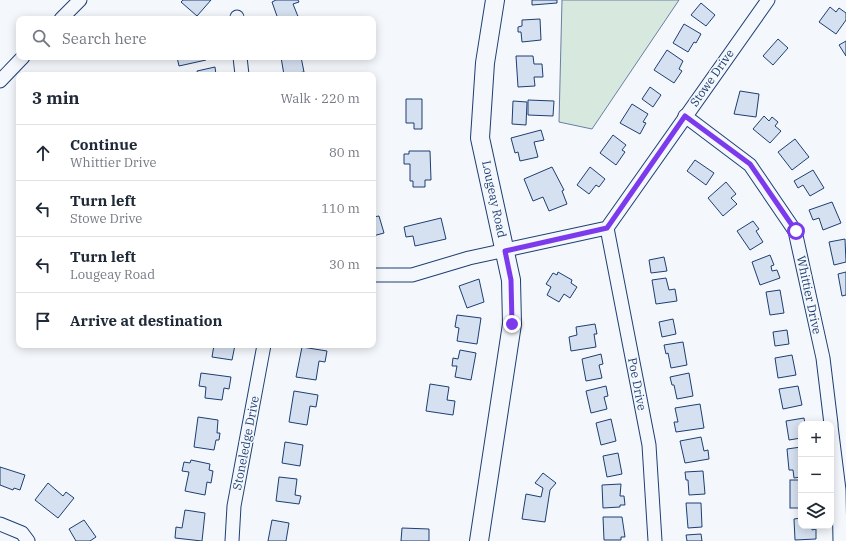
<!DOCTYPE html>
<meta charset="utf-8">
<style>
:root{--surface:#fff;--page:#f2f2f3;--text:#1f2937;--muted:#747a83;--line:#e0e1e3}
body{margin:0;font-family:"IBM Plex Serif",serif;background:var(--page);color:var(--text)}
.controls{position:absolute;right:12px;bottom:12px;display:grid;overflow:hidden;border-radius:8px;box-shadow:0 2px 10px #0003}
.controls button{width:36px;height:36px;display:grid;place-items:center;padding:0;border:0;border-bottom:1px solid var(--line);background:var(--surface);color:var(--text);font:20px sans-serif}
.stop{position:absolute;width:12px;height:12px;margin:-9px;border:3px solid #7c3aed;border-radius:50%;background:#fff}
.stop.end{background:#7c3aed;border-color:#fff;box-shadow:0 1px 4px #0008}
.list{margin:0;padding:0;list-style:none}
h2{display:flex;justify-content:space-between;align-items:center;height:52px;margin:0;padding:0 16px;font-size:17px}
h2 small{font-size:13px;font-weight:400;color:var(--muted)}
.list li{display:grid;grid-template-columns:26px 1fr auto;gap:12px;align-items:center;box-sizing:border-box;height:56px;padding:0 16px;border-top:1px solid var(--line)}
.list b{display:block;font-size:15px;white-space:nowrap}
.list p{margin:0;font-size:13px;white-space:nowrap;color:var(--muted)}
.list em{font-size:13px;font-style:normal;color:var(--muted)}
.icon{flex:none;width:22px;height:22px;fill:none;stroke:currentColor;stroke-width:2;stroke-linecap:round;stroke-linejoin:round}
.map{position:relative;flex:none;width:846px;height:541px;overflow:hidden}
.search{position:absolute;background:var(--surface);box-shadow:0 2px 10px #0003;left:16px;top:16px;width:360px;height:44px;display:flex;align-items:center;gap:10px;box-sizing:border-box;padding:0 14px;border-radius:8px;color:var(--muted);font-size:15px}
.panel{position:absolute;background:var(--surface);box-shadow:0 2px 10px #0003;left:16px;top:72px;width:360px;height:276px;border-radius:8px}
.map>svg:first-child{display:block}
.green{fill:#d7e8df;stroke:#687fa3}
.building{fill:#d5e0f0;stroke:#1d3f73}
.lines{fill:none;stroke-linecap:round;stroke-linejoin:round}
.street-casing{stroke:#1d3f73;stroke-width:15}
.secondary-casing{stroke:#1d3f73;stroke-width:20}
.street{stroke:#f4f7fb;stroke-width:13}
.secondary{stroke:#f4f7fb;stroke-width:18}
.route{stroke:#7c3aed;stroke-width:5}
.labels{text-anchor:middle;stroke-width:3;stroke-linejoin:round;paint-order:stroke}
.street-label{font-size:12px;fill:#1d3f73;stroke:#f4f7fb}
</style>
<div class="map">
<svg width="846" height="541" viewBox="0 0 846 541">
<rect width="100%" height="100%" fill="#f4f7fb"/>
<polygon class="green" points="562,0 679,0 592,129 559,122"/>
<g class="building">
<polygon points="183,0 211,0 197,16 181,2"/>
<polygon points="276,0 298,0 299,2 293,4 299,19 278,19 272,2"/>
<polygon points="532,0 557,0 557,3 532,5"/>
<polygon points="701,3 715,15 706,26 691,15"/>
<polygon points="830,7 836,12 839,8 846,13 846,20 836,34 819,22"/>
<polygon points="540,19 541,40 522,42 521,32 518,32 518,27 522,26 522,20"/>
<polygon points="684,24 701,34 696,43 694,42 688,52 673,43"/>
<polygon points="778,39 788,48 773,65 763,56"/>
<polygon points="846,41 846,56 839,45"/>
<polygon points="667,50 683,61 679,69 682,71 674,83 654,70"/>
<polygon points="516,56 533,56 534,64 542,64 543,77 534,77 535,86 518,87"/>
<polygon points="177,57 205,57 206,60 179,66"/>
<polygon points="281,57 301,57 304,72 284,75"/>
<polygon points="215,67 216,75 198,75 197,71"/>
<polygon points="650,87 661,95 653,107 642,99"/>
<polygon points="740,91 759,94 756,117 734,114"/>
<polygon points="406,99 422,99 422,129 414,129 414,123 406,123"/>
<polygon points="528,100 554,101 553,116 528,115"/>
<polygon points="513,101 527,102 526,125 512,124"/>
<polygon points="632,104 648,114 643,122 646,123 640,134 620,123"/>
<polygon points="764,116 769,121 772,117 778,122 775,126 781,131 770,143 753,129"/>
<polygon points="541,130 544,140 534,142 538,157 520,161 518,152 515,153 511,138"/>
<polygon points="613,135 626,145 622,150 625,152 616,165 600,153"/>
<polygon points="795,139 809,157 792,170 778,152"/>
<polygon points="409,151 430,151 431,180 425,180 425,187 413,187 413,181 410,181 410,164 404,164 404,154 409,154"/>
<polygon points="695,160 714,173 706,185 687,171"/>
<polygon points="552,167 564,190 562,191 567,204 549,211 543,197 533,201 524,179"/>
<polygon points="590,167 605,179 599,187 596,185 589,194 577,185"/>
<polygon points="813,170 824,188 810,196 803,185 798,188 794,181"/>
<polygon points="726,182 736,194 731,198 737,204 723,216 708,198"/>
<polygon points="832,202 841,223 823,230 819,218 813,220 809,210"/>
<polygon points="379,216 384,233 373,236 373,217"/>
<polygon points="441,218 446,239 415,246 413,236 406,237 404,227"/>
<polygon points="753,221 759,229 756,231 763,242 750,250 737,231"/>
<polygon points="845,239 846,262 834,265 829,242"/>
<polygon points="770,255 774,265 771,266 772,271 777,270 780,278 760,285 752,262"/>
<polygon points="664,257 667,271 651,273 649,260"/>
<polygon points="558,272 572,280 571,283 577,287 570,298 564,294 559,302 547,295 551,287 546,284 553,273 557,275"/>
<polygon points="846,272 846,295 842,296 838,274"/>
<polygon points="666,278 669,290 675,289 677,301 656,304 652,280"/>
<polygon points="479,279 484,302 467,308 459,286"/>
<polygon points="780,290 784,313 770,315 766,292"/>
<polygon points="457,315 481,318 477,344 457,341 459,328 455,327"/>
<polygon points="673,319 676,334 662,337 659,322"/>
<polygon points="595,324 597,334 594,334 596,347 571,351 569,337 577,335 576,327"/>
<polygon points="787,330 789,344 775,346 773,332"/>
<polygon points="683,342 687,365 671,368 668,353 666,354 664,345"/>
<polygon points="214,345 235,345 232,360 212,357"/>
<polygon points="302,347 327,351 325,362 319,361 316,380 296,377"/>
<polygon points="460,350 476,353 471,380 455,377 457,366 452,366 453,358 458,359"/>
<polygon points="601,354 603,364 599,365 602,378 586,381 582,359"/>
<polygon points="792,355 796,375 778,378 775,358"/>
<polygon points="201,373 231,377 229,389 224,388 222,400 205,398 206,387 199,386"/>
<polygon points="689,373 693,396 677,399 674,385 672,385 670,377"/>
<polygon points="430,384 449,387 447,400 455,401 453,415 426,411"/>
<polygon points="606,386 608,396 604,397 607,409 591,413 586,391"/>
<polygon points="798,386 802,405 783,409 779,389"/>
<polygon points="294,391 318,395 316,407 310,406 307,425 289,422"/>
<polygon points="700,404 704,428 676,432 674,422 678,422 675,408"/>
<polygon points="198,417 218,420 217,433 220,433 219,440 216,440 214,450 194,447"/>
<polygon points="804,418 805,424 801,424 801,438 789,440 786,421"/>
<polygon points="611,419 616,441 601,445 596,423"/>
<polygon points="701,437 704,451 708,450 709,459 685,463 680,441"/>
<polygon points="285,442 303,445 300,466 282,463"/>
<polygon points="801,447 801,477 794,478 793,470 789,470 787,449"/>
<polygon points="618,453 622,474 607,477 603,456"/>
<polygon points="191,460 210,464 209,470 213,471 211,483 207,482 205,495 185,491 189,472 182,471 184,462 190,463"/>
<polygon points="0,467 25,475 20,490 14,488 13,490 0,485"/>
<polygon points="703,471 705,494 689,495 688,480 686,480 685,472"/>
<polygon points="543,473 556,483 550,490 545,522 522,519 526,494 541,497 543,488 535,483"/>
<polygon points="279,477 297,479 295,495 301,496 299,504 276,501"/>
<rect x="790" y="480" width="11" height="28"/>
<polygon points="48,483 63,496 66,492 74,498 58,518 35,500"/>
<polygon points="621,484 620,496 624,496 625,505 620,505 620,507 603,508 602,485"/>
<polygon points="686,503 701,503 702,527 688,528"/>
<polygon points="185,510 205,513 202,541 175,538 176,527 182,528"/>
<polygon points="603,517 622,517 625,537 621,537 621,540 604,540"/>
<polygon points="801,518 801,526 812,526 812,530 816,529 816,539 795,540 794,519"/>
<polygon points="84,520 96,537 90,541 76,541 69,529"/>
<polygon points="272,520 289,523 286,541 268,541"/>
<polygon points="402,528 429,529 429,541 401,541"/>
<polygon points="701,534 702,541 687,541 686,535"/>
</g>
<g class="lines">
<g class="street-casing">
<g id="street">
<polyline points="237,17 237,19"/>
<polyline points="61,19 80,0"/>
<polyline points="240,57 242,75"/>
<polyline points="0,81 23,57"/>
<polyline points="685,116 750,165 795,231 823,358 831,424"/>
<polyline points="607,228 649,445 655,541"/>
<polyline points="373,275 412,275 469,258 607,228 768,0"/>
<polyline points="831,426 839,490 840,541"/>
<polyline points="0,524 22,533 28,541"/>
<polyline points="232,541 234,506 264,345"/>
</g>
</g>
<g class="secondary-casing">
<polyline id="secondary" points="479,541 512,324 511,280 480,138 485,63 495,0"/>
</g>
<use href="#street" class="street"/>
<use href="#secondary" class="secondary"/>
</g>
<g class="lines">
<polyline class="route" points="512,324 511,280 505,251 607,228 685,116 750,164 796,231"/>
</g>
<g class="labels">
<g class="street-label">
<text transform="translate(712 78) rotate(-55)" y="4">Stowe Drive</text>
<text transform="translate(494 199) rotate(78)" y="4">Lougeay Road</text>
<text transform="translate(809 295) rotate(78)" y="4">Whittier Drive</text>
<text transform="translate(637 384) rotate(79)" y="4">Poe Drive</text>
<text transform="translate(246 443) rotate(-79)" y="4">Stoneledge Drive</text>
</g>
</g>
</svg>
<div class="controls">
<button>+</button>
<button>−</button>
<button><svg class="icon" aria-label="layers" viewBox="0 0 24 24"><path d="M12 4l9 5-9 5-9-5zM3 14l9 5 9-5"/></svg></button>
</div>
<div class="stop" style="left:796px;top:231px"></div>
<div class="stop end" style="left:512px;top:324px"></div>
<div class="search"><svg class="icon" aria-label="search" viewBox="0 0 24 24"><circle cx="10" cy="10" r="6"/><path d="M15 15l6 6"/></svg>Search here</div>
<section class="panel">
<h2>3 min<small>Walk · 220 m</small></h2>
<ul class="list">
<li><svg class="icon" aria-label="ahead" viewBox="0 0 24 24"><path d="M12 20V5M6 11l6-6 6 6"/></svg><div><b>Continue</b><p>Whittier Drive</p></div><em>80 m</em></li>
<li><svg class="icon" aria-label="left" viewBox="0 0 24 24"><path d="M17 20v-9H6M10 6l-5 5 5 5"/></svg><div><b>Turn left</b><p>Stowe Drive</p></div><em>110 m</em></li>
<li><svg class="icon" aria-label="left" viewBox="0 0 24 24"><path d="M17 20v-9H6M10 6l-5 5 5 5"/></svg><div><b>Turn left</b><p>Lougeay Road</p></div><em>30 m</em></li>
<li><svg class="icon" aria-label="arrive" viewBox="0 0 24 24"><path d="M6 21V4h12l-3 4 3 4H6"/></svg><div><b>Arrive at destination</b></div></li>
</ul>
</section>
</div>
